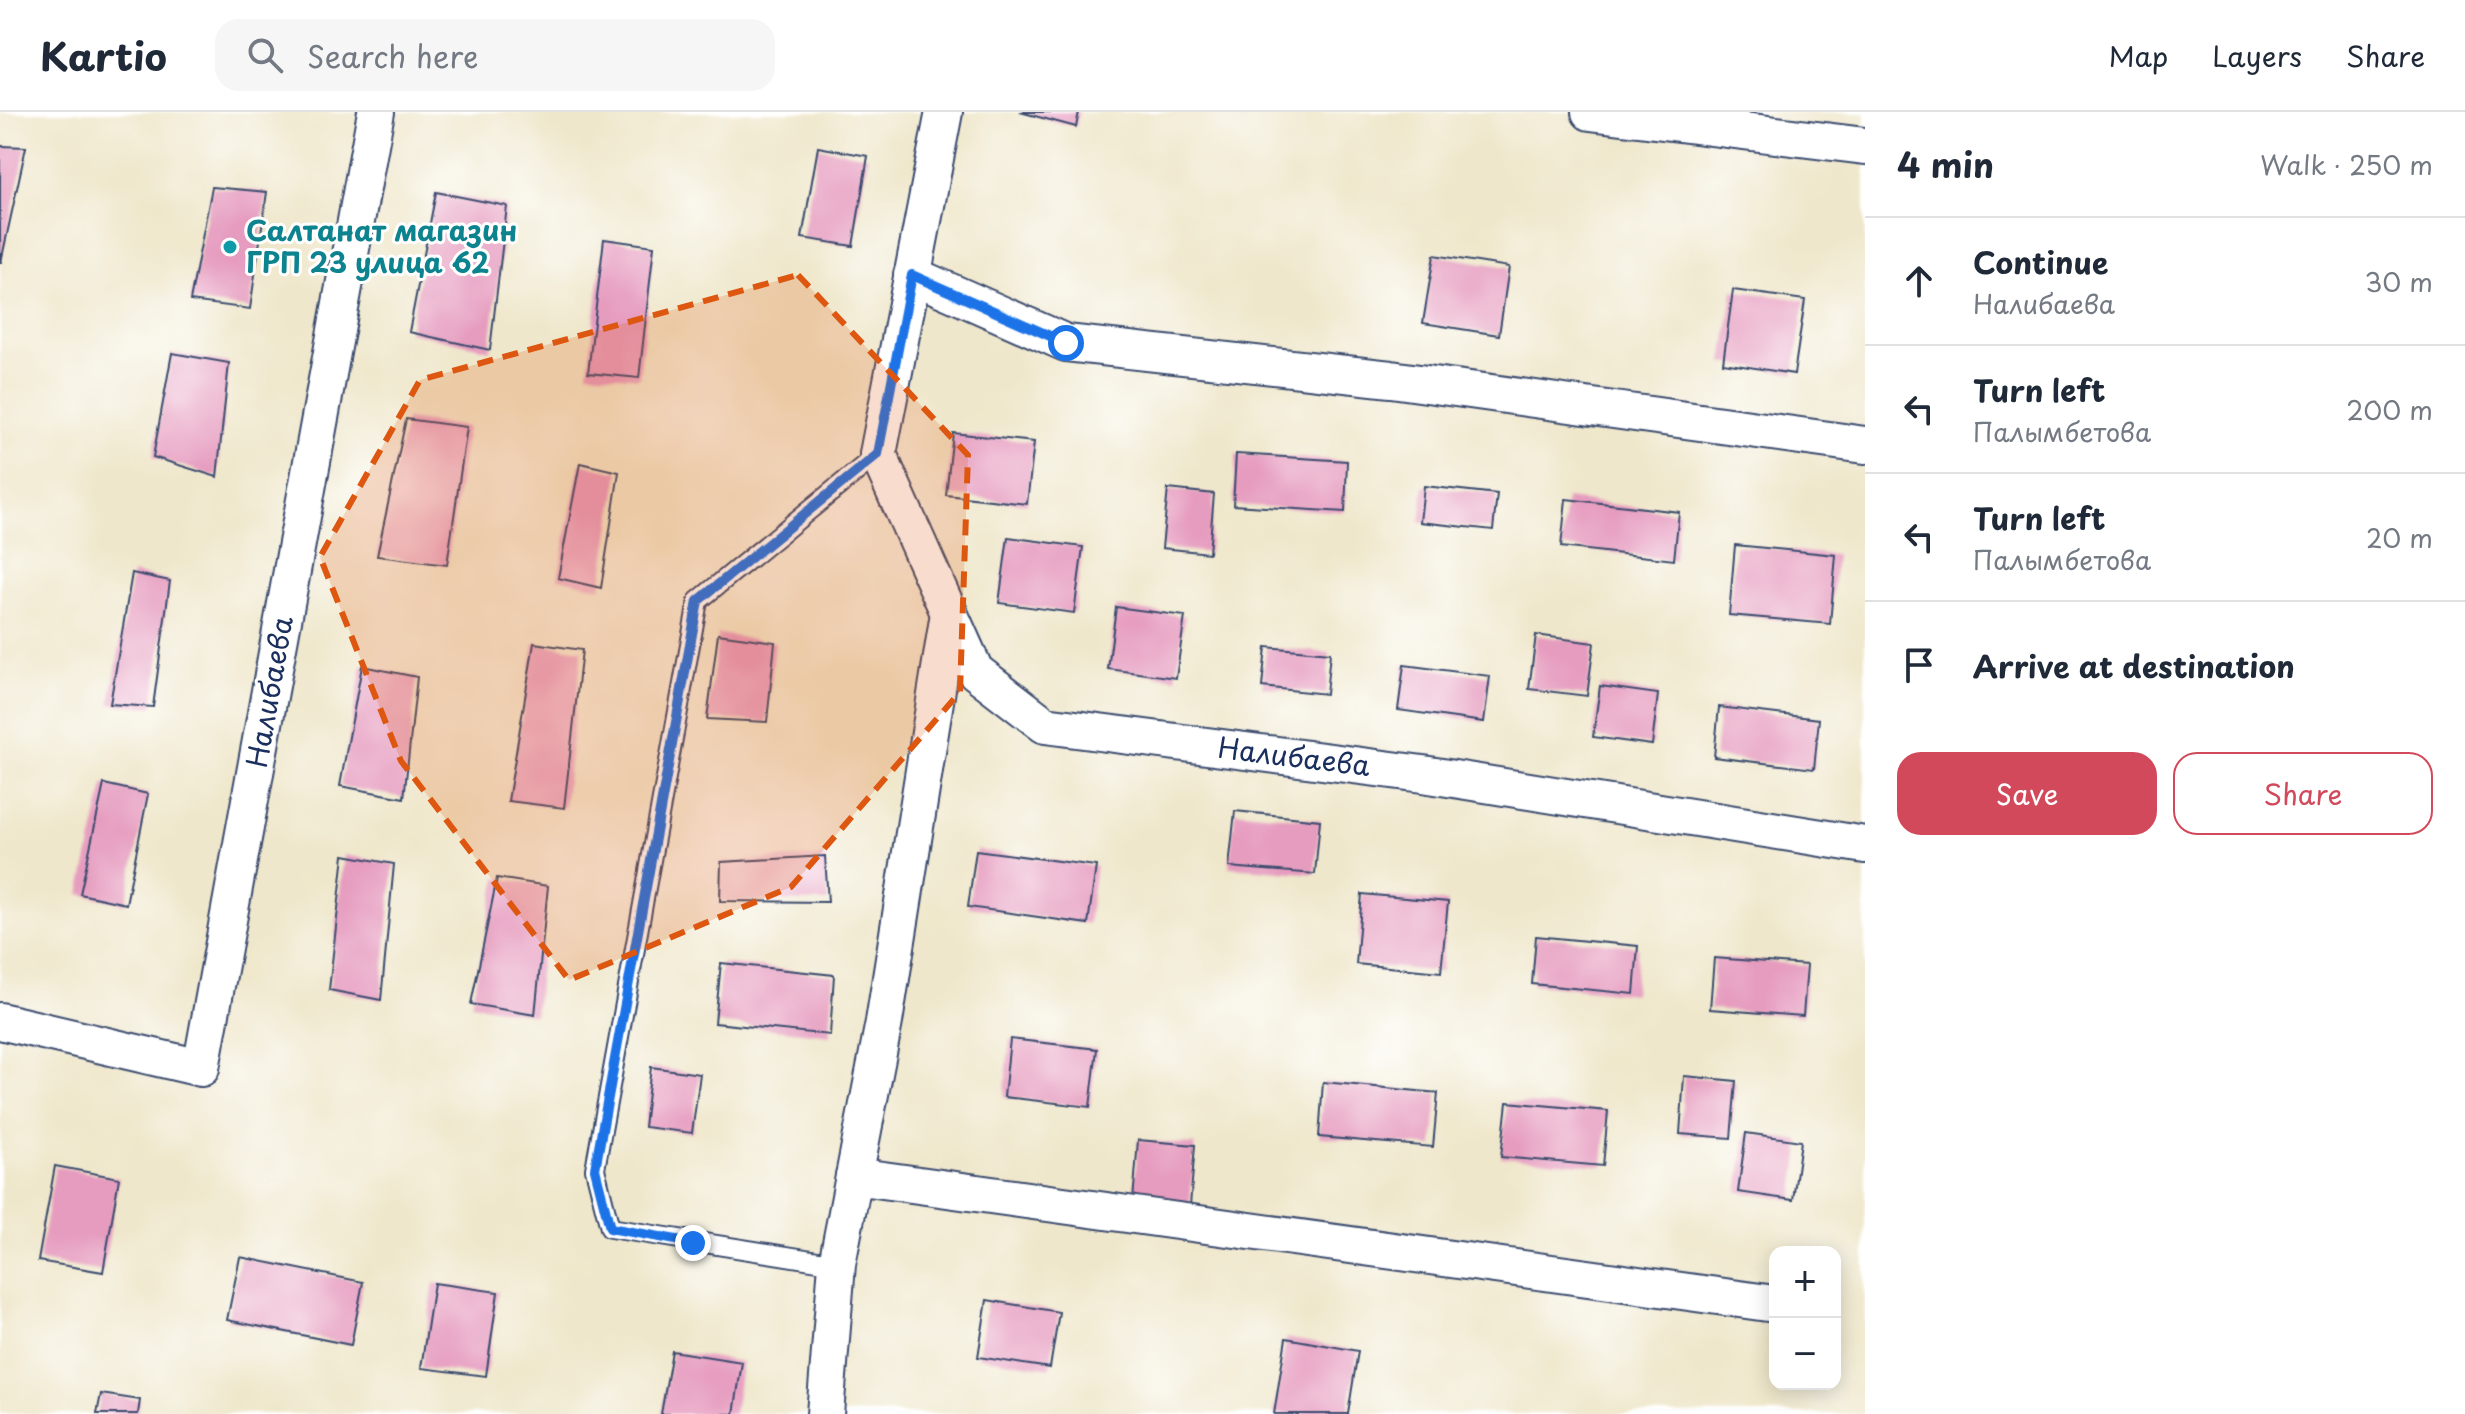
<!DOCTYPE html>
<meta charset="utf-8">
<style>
:root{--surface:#fff;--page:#f6f6f7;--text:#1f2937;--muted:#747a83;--line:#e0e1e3;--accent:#d1495b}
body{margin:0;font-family:"Playpen Sans",sans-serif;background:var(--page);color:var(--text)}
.controls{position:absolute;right:24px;bottom:24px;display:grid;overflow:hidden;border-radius:16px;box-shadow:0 4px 20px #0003}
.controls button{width:72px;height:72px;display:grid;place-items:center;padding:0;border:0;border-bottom:2px solid var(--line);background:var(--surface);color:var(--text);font:40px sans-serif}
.stop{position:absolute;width:24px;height:24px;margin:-18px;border:6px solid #1a73e8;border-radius:50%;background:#fff}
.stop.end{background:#1a73e8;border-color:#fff;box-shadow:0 2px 8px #0008}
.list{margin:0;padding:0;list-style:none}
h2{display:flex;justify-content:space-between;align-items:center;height:104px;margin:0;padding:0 32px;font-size:34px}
h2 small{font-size:26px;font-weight:400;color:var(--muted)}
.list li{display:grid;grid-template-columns:52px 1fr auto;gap:24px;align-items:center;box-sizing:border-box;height:128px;padding:0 32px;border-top:2px solid var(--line)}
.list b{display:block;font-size:30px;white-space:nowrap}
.list p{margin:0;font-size:26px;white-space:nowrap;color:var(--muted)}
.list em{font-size:26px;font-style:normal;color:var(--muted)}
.actions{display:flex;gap:16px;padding:24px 32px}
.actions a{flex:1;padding:18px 0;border:2px solid var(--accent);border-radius:24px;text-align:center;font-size:28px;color:var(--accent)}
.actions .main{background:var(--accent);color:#fff}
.icon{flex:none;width:44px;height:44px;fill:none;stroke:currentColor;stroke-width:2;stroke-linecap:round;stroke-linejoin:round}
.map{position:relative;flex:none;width:1865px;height:1302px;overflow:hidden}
header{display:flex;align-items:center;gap:48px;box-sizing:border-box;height:112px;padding:0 40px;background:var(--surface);border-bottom:2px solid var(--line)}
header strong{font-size:38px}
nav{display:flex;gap:44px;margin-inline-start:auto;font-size:28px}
.search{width:560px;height:72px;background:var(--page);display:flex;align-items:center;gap:20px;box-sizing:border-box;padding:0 28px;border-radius:24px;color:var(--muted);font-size:30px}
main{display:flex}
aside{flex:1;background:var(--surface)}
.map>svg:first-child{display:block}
.building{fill:#e69cbf}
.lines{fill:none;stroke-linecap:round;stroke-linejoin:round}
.lane-casing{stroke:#3b4b6e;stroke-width:22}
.street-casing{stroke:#3b4b6e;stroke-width:40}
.lane{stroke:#fff;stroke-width:18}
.street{stroke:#fff;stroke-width:36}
.route{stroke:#1a73e8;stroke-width:10}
.marked{fill:#de5710;fill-opacity:0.2;stroke:#de5710;stroke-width:6;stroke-dasharray:16 10;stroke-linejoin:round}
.culture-dot{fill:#0f9aa8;stroke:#fff;stroke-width:3}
.labels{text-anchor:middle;stroke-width:6;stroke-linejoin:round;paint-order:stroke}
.culture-label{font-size:28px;font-weight:bold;fill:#0d838f;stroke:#fff;text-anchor:start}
.street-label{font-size:28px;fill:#1b2f5e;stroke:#fff}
</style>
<header>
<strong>Kartio</strong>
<div class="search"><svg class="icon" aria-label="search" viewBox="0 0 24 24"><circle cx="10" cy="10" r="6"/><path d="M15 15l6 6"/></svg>Search here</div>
<nav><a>Map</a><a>Layers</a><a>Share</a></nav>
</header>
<main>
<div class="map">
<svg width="1865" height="1302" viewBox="0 0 1865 1302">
<rect width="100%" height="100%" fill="#fff"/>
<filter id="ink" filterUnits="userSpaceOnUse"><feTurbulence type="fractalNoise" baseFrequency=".0125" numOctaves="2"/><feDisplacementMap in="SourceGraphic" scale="16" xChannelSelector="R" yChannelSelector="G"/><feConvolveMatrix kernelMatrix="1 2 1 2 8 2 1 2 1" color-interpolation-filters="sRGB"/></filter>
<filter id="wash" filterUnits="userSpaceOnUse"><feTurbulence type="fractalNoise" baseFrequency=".006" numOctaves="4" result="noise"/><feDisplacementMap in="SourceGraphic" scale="32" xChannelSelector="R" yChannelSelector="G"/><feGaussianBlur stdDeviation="1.8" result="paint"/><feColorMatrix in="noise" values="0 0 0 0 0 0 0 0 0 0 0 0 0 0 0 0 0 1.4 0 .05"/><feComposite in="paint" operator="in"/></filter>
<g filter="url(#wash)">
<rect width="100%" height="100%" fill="#efe7cb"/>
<g id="blocks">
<g class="building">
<polygon points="1020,0 1079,0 1076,15"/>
<polygon points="0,34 26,35 1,150 0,150"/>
<polygon points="818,35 868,44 853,134 802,126"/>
<polygon points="212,75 267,80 250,197 190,189"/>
<polygon points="436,80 507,94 490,238 409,220"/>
<polygon points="604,127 654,134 639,266 588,261"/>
<polygon points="1434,143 1509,155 1499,223 1423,211"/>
<polygon points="1733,178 1805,188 1794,262 1723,251"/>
<polygon points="172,241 229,251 217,365 153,345"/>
<polygon points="406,307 467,315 447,453 377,444"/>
<polygon points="953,321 1034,330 1027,392 946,383"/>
<polygon points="1236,342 1347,349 1345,400 1233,393"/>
<polygon points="580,351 619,360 601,476 558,466"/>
<polygon points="1424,374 1497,382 1493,418 1420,410"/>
<polygon points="1168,377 1214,382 1209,441 1162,436"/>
<polygon points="1566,387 1679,400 1674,448 1561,435"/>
<polygon points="1008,425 1083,435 1074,501 999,491"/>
<polygon points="1735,433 1836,443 1830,512 1729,503"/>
<polygon points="132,461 170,469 153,595 110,592"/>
<polygon points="1116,495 1185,504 1176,566 1108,557"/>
<polygon points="718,522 775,530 767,610 707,607"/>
<polygon points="1536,523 1594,531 1587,584 1529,577"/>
<polygon points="534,531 582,538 564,696 508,689"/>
<polygon points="1266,535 1330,541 1326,582 1262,575"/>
<polygon points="1404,553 1490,564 1484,610 1398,598"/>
<polygon points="362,554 417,565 404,686 340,674"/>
<polygon points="1600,574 1658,582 1652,633 1593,625"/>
<polygon points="1719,595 1819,607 1814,657 1714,645"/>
<polygon points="104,672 148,682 126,792 80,782"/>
<polygon points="1235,699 1320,708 1315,762 1229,755"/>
<polygon points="976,738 1096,754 1088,812 968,795"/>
<polygon points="344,743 394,752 381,888 329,878"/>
<polygon points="825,744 828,790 720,789 721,750"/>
<polygon points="497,766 548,774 535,903 471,892"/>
<polygon points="1362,782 1448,790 1441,860 1356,852"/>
<polygon points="1536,824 1638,834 1634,882 1532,872"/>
<polygon points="1714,846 1807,853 1803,904 1710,897"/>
<polygon points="721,851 834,863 830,923 715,911"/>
<polygon points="1010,927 1097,937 1090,995 1004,985"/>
<polygon points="651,955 700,962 692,1021 644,1015"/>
<polygon points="1684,964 1736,969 1731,1026 1680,1022"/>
<polygon points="1323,970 1438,981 1433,1035 1319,1025"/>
<polygon points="1507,990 1608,999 1603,1054 1501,1045"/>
<polygon points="1746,1021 1801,1029 1793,1088 1738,1080"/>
<polygon points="1138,1028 1195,1033 1190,1094 1133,1089"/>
<polygon points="55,1054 119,1066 103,1160 38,1149"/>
<polygon points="240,1145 363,1170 351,1233 227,1208"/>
<polygon points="434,1171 498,1180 486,1264 421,1256"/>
<polygon points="987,1188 1059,1200 1050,1256 978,1245"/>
<polygon points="1286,1226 1358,1239 1348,1302 1274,1302"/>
<polygon points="672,1239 742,1250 734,1302 661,1302"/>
<polygon points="101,1282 140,1288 138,1302 97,1302"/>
</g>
</g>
</g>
<g filter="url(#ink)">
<use href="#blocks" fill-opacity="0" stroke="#3b4b6e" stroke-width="2"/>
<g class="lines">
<g class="lane-casing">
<polyline id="lane" points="837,1152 610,1116 595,1057 698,489 878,342"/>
</g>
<g class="street-casing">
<g id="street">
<polyline points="944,0 878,342 975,559 1045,613 1423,662 1865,733"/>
<polyline points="1590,0 1865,34"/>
<polyline points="912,163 1066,231 1391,267 1865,333"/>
<polyline points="0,909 201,956 376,0"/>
<polyline points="854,1064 1775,1192"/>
<polyline points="825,1302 837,1152 884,910 949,501"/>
</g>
</g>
<use href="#lane" class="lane"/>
<use href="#street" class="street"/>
</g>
</g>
<g class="lines" filter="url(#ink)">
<polyline class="route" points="693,1131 610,1116 595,1057 698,489 878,342 912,163 1066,231"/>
</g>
<path class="marked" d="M798,163L968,343L960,580L791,775L569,868L401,649L320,445L420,268Z"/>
<circle class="culture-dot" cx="230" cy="135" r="8"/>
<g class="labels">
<g class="culture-label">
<text x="246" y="129">Салтанат магазин<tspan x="246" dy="32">ГРП 23 улица 62</tspan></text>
</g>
<g class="street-label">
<text transform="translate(270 580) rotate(-80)" y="10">Налибаева</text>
<text transform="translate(1294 645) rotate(7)" y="10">Налибаева</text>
</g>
</g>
</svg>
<div class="controls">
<button>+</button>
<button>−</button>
</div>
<div class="stop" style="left:1066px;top:231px"></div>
<div class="stop end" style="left:693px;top:1131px"></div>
</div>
<aside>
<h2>4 min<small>Walk · 250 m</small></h2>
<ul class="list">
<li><svg class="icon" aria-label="ahead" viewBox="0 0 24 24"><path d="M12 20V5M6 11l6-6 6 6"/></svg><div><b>Continue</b><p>Налибаева</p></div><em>30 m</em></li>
<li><svg class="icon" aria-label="left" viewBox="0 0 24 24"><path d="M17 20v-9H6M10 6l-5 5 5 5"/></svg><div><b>Turn left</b><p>Палымбетова</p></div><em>200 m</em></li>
<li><svg class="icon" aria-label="left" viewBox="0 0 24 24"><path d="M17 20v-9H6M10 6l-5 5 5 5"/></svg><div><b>Turn left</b><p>Палымбетова</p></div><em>20 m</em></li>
<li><svg class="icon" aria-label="arrive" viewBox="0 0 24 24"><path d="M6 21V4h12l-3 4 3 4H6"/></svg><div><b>Arrive at destination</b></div></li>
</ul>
<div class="actions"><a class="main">Save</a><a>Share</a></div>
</aside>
</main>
